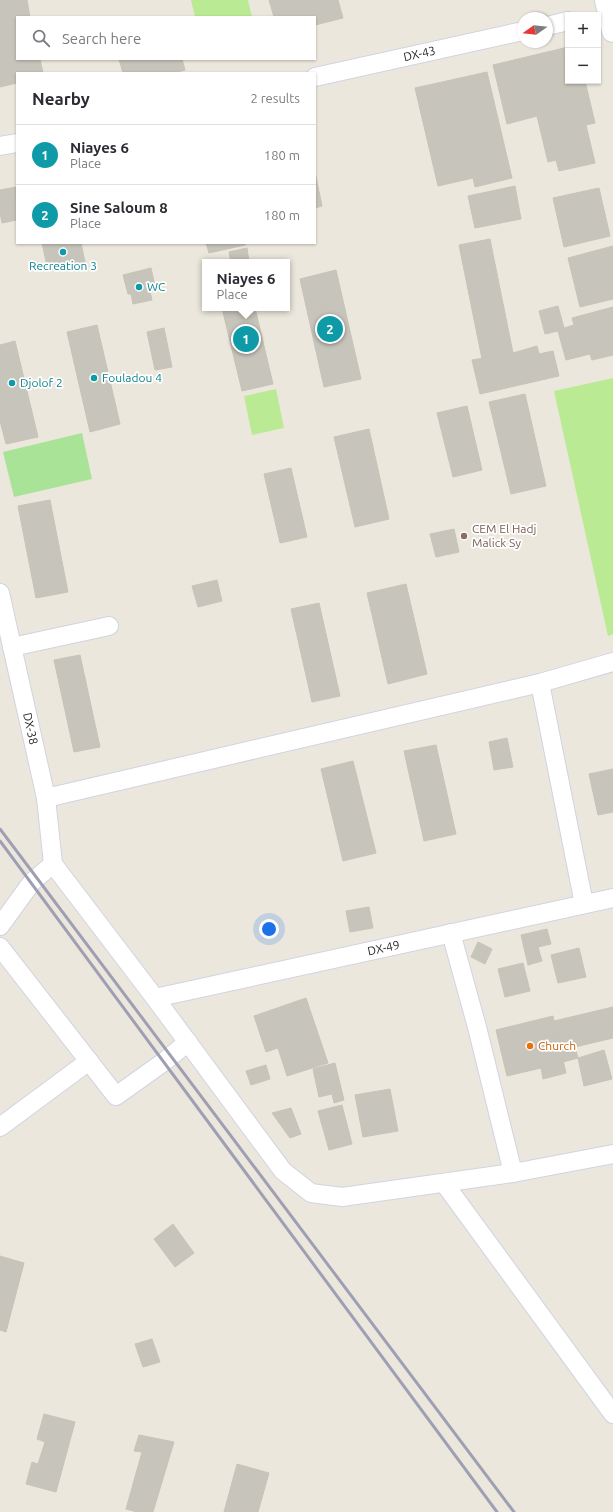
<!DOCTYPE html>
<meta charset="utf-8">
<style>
:root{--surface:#fff;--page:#f2f2f3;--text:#2b2b33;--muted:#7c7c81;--line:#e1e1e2;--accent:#0b8043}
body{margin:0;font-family:Ubuntu,sans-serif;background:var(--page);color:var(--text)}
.controls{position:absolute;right:12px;top:12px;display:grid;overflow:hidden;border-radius:0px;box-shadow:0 1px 3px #0004}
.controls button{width:36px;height:36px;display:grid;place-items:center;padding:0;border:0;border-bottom:1px solid var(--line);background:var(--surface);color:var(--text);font:20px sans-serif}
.compass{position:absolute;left:517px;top:12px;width:36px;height:36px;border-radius:50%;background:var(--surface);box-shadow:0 1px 3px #0004;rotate:256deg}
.you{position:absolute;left:269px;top:929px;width:14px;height:14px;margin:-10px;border:3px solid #fff;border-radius:50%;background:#1a73e8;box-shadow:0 0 0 6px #1a73e833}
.badge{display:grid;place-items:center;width:26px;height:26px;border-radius:50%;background:var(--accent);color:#fff;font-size:13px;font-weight:700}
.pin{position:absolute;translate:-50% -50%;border:2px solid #fff;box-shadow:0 1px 4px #0006}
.popup{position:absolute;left:202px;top:259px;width:88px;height:52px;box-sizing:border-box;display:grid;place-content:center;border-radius:0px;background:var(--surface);filter:drop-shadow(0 1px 3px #0005);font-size:13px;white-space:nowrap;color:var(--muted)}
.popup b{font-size:15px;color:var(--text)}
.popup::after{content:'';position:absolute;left:50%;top:100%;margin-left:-8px;border:8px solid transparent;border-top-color:var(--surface)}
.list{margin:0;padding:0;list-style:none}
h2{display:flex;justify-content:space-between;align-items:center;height:52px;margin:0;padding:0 16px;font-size:17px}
h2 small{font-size:13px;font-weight:400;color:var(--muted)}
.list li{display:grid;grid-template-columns:26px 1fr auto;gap:12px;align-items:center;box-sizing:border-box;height:60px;padding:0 16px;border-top:1px solid var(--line)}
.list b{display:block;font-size:15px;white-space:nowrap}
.list p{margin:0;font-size:13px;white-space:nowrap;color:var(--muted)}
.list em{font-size:13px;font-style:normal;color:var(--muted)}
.icon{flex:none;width:22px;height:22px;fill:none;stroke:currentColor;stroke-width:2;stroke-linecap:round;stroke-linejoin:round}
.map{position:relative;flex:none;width:613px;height:1512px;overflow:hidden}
.search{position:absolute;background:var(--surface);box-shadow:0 1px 3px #0004;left:16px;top:16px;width:300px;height:44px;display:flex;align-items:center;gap:10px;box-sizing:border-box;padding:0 14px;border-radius:0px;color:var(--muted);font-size:15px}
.panel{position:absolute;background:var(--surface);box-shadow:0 1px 3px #0004;left:16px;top:72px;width:300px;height:172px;border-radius:0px}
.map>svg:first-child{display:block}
.green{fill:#a9e398}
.pitch{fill:#bbea94}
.building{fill:#c7c5bb;stroke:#c8c3b6}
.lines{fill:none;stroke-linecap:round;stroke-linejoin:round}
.minor-casing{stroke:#d1d3e3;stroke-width:20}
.tertiary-casing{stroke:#d1d3e3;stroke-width:24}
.minor{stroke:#fff;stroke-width:18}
.tertiary{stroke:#fff;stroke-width:22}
.rail{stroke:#9f9fb4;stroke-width:3}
.culture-dot{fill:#0f9aa8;stroke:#fff;stroke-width:1.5}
.education-dot{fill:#8d6e63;stroke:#fff;stroke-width:1.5}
.food-dot{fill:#e8710a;stroke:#fff;stroke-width:1.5}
.labels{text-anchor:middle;stroke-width:3.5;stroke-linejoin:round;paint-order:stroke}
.street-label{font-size:12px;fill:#2a2a2a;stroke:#fff}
.culture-label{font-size:12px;fill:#0d838f;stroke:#fff;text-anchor:start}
.education-label{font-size:12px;fill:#785e54;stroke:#fff;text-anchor:start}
.food-label{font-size:12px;fill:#c56008;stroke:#fff;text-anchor:start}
</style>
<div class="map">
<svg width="613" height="1512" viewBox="0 0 613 1512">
<rect width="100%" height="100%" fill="#ece7dc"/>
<polygon class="green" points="82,433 92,479 14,497 3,452"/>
<g class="pitch">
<polygon points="191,0 248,0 252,17 195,17"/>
<polygon points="613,378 613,634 608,636 554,391"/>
<polygon points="276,389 284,428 252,435 244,396"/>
</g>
<g class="building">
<polygon points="0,0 27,0 30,17 17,17 17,59 40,59 43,73 17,73 17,83 0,87"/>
<polygon points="269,0 338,0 343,18 315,25 315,17 274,17"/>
<polygon points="568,47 568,81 585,81 595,123 586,125 595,163 559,171 556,160 548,162 537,116 507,124 493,65"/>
<polygon points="119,59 182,59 185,70 173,73 123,73"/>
<polygon points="487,72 512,178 475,187 473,178 438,186 415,88"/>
<polygon points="315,172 322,206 315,208"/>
<polygon points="515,186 521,219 475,228 468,196"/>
<polygon points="16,187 17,220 2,223 0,213 0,190"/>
<polygon points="599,188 610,236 564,247 553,198"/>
<polygon points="490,239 513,353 482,359 459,245"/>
<polygon points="42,243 81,243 85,262 48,271"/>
<polygon points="206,243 245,243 245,245 209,253"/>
<polygon points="613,246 613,299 580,307 568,258"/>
<polygon points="247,248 249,262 231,262 229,252"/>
<polygon points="151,268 155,286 149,287 152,300 133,304 131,294 128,294 123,275"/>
<polygon points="336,270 361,379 324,387 300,279"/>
<polygon points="558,306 564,328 574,325 572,318 613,307 613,355 592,360 590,354 566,360 558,331 545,334 539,311"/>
<polygon points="222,308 255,308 273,384 242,391"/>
<polygon points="97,325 120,424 90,432 67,332"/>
<polygon points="164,328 172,367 155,370 147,332"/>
<polygon points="15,341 38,437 6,444 0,421 0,345"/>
<polygon points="537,346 539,354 553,351 559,376 480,394 472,360 513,353"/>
<polygon points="525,394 546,486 511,494 489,402"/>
<polygon points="467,406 482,470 453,477 437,413"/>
<polygon points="369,429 389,519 355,527 334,437"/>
<polygon points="291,468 307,537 280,543 264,474"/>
<polygon points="50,500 68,592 36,598 18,506"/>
<polygon points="454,529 459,552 436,557 430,534"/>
<polygon points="217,580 222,601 198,607 192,586"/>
<polygon points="406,584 427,674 388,684 367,593"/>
<polygon points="319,603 340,696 312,702 291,609"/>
<polygon points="80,655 100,747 74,752 54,660"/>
<polygon points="507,738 513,767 494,770 489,742"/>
<polygon points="436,745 456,834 424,841 404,751"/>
<polygon points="353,761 376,853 343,861 321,769"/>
<polygon points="613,769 613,812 598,815 589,774"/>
<polygon points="369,907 373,928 350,932 346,911"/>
<polygon points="547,929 551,944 538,947 542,961 528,965 521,935"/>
<polygon points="478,942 492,949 485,964 471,957"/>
<polygon points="579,948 586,977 558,983 551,955"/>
<polygon points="523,963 530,991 505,997 498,969"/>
<polygon points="306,998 328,1063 287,1076 278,1048 266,1052 254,1016"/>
<polygon points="613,1007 613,1038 575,1047 578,1058 563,1062 554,1021"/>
<polygon points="553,1016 566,1073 543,1079 541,1068 507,1076 496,1030"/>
<polygon points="604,1050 612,1079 584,1086 578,1058"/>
<polygon points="335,1063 344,1100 334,1103 332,1094 319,1097 313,1069"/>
<polygon points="266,1065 270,1079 251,1085 246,1071"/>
<polygon points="390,1089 398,1131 363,1137 355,1095"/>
<polygon points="342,1105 352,1144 329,1150 318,1111"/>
<polygon points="291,1108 301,1134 290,1138 272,1113"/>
<polygon points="173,1224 194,1253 175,1267 154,1239"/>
<polygon points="0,1256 24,1263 6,1332 0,1330"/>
<polygon points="152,1339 160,1362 143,1367 135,1344"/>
<polygon points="44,1414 75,1422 56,1492 26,1484 32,1462 38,1464 45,1442 37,1439"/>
<polygon points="139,1435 174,1442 153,1512 137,1512 126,1509 142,1452 134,1451"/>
<polygon points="237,1464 269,1473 258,1512 224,1512"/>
</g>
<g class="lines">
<g class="minor-casing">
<g id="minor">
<polyline points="547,26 568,21"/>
<path id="s1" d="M315,77L523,31"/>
<polyline points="0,146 17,143"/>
<path id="s2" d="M0,593L46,798L53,864"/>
<polyline points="12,647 109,626"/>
<polyline points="540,683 584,904"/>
<polyline points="46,798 540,683 613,662"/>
<polyline points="53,864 155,998 283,1171 311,1193 342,1197 513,1173 613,1154"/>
<polyline points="0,926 32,882 53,864"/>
<polyline points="451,933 477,1027 513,1173"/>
<polyline points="0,947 116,1096 165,1061 188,1042"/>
<path id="s3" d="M155,998L613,898"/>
<polyline points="0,1127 89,1061"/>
<polyline points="444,1183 613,1414"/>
</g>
</g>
<g class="tertiary-casing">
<polyline id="tertiary" points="606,0 613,31"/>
</g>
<use href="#minor" class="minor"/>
<use href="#tertiary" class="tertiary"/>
<g class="rail">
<polyline points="0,829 514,1512"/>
<polyline points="0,841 497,1512"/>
</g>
</g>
<g class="culture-dot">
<circle cx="63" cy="252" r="4"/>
<circle cx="139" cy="287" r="4"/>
<circle cx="94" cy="378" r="4"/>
<circle cx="12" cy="383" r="4"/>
</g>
<circle class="education-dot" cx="464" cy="536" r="4"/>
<circle class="food-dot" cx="530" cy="1046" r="4"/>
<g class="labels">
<g class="street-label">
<text dy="4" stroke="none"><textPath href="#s1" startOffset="107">DX-43</textPath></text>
<text dy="4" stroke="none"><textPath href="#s2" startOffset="139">DX-38</textPath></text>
<text dy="4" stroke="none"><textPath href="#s3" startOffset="234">DX-49</textPath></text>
</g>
<g class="culture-label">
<text x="63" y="270" text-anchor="middle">Recreation 3</text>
<text x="147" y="291">WC</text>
<text x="102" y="382">Fouladou 4</text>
<text x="20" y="387">Djolof 2</text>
</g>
<g class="education-label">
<text x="472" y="533">CEM El Hadj<tspan x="472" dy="14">Malick Sy</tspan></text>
</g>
<g class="food-label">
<text x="538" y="1050">Church</text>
</g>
</g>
</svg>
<div class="controls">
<button>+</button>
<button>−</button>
</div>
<svg class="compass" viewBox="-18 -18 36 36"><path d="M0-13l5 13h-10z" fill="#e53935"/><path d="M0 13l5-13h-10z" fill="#7c7c81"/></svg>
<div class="you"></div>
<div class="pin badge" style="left:246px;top:339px;background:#0f9aa8">1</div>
<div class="popup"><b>Niayes 6</b>Place</div>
<div class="pin badge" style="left:330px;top:329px;background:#0f9aa8">2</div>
<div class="search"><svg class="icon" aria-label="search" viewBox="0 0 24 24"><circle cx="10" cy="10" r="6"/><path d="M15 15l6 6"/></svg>Search here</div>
<section class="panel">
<h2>Nearby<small>2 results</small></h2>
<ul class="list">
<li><span class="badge" style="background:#0f9aa8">1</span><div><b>Niayes 6</b><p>Place</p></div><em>180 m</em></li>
<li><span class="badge" style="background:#0f9aa8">2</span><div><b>Sine Saloum 8</b><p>Place</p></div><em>180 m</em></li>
</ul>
</section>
</div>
